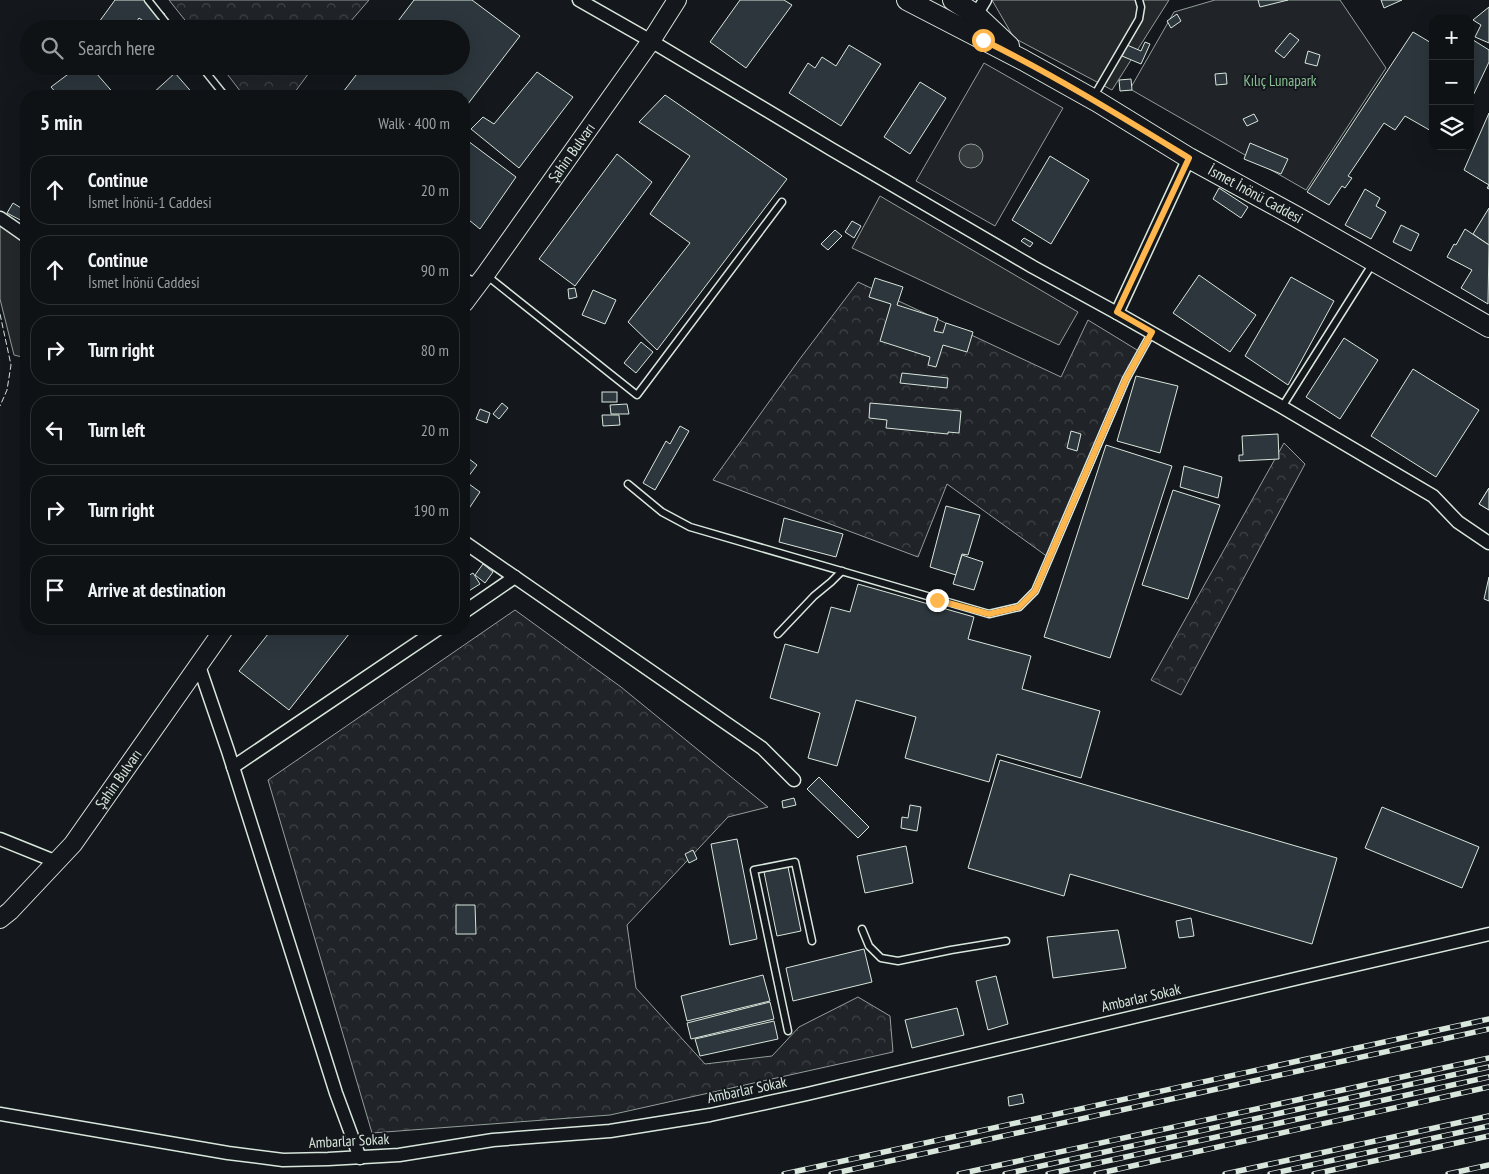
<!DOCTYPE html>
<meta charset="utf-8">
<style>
:root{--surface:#0f1215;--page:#181b1e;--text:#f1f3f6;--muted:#9b9ea0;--line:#2f3234}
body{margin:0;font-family:"PT Sans Narrow",sans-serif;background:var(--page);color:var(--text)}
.controls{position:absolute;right:15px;top:15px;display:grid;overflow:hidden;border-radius:10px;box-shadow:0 5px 20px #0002}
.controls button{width:45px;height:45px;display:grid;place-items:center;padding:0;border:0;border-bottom:1px solid var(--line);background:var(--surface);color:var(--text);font:25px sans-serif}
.stop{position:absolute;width:15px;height:15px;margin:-11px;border:4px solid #ffb74d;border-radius:50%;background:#fff}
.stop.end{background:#ffb74d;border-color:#fff;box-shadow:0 1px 5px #0008}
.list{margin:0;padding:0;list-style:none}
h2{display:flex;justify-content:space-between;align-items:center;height:65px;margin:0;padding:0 20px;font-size:21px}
h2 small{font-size:16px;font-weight:400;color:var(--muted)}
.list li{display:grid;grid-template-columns:32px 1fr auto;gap:15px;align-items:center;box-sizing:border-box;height:70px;margin:0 10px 10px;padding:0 10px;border:1px solid var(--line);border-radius:20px}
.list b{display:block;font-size:19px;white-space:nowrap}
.list p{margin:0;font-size:16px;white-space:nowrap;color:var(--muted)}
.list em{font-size:16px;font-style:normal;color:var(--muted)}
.icon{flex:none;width:28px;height:28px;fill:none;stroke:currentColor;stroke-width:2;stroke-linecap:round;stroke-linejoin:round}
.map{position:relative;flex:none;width:1489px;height:1174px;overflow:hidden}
.search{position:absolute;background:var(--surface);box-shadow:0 5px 20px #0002;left:20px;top:20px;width:450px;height:55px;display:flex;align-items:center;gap:12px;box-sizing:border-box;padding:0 18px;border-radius:28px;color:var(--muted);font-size:19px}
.panel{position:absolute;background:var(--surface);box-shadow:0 5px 20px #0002;left:20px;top:90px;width:450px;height:545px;border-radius:20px}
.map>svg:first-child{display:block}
.forest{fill:url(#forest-crowns);stroke:#939e99}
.green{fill:#202428;stroke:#939e99}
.parking{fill:#24282b;stroke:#939e99}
.water{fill:#363b3e;stroke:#939e99}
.building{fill:#2c363c;stroke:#d8e6dc}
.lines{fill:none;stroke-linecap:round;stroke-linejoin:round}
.lane-casing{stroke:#d8e6dc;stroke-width:9}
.street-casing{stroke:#d8e6dc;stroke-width:15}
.secondary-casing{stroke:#d8e6dc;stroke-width:20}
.primary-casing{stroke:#d8e6dc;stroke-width:22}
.lane{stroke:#14181c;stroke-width:6}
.street{stroke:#14181c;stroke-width:12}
.secondary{stroke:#14181c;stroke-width:18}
.primary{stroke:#14181c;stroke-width:20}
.rail-casing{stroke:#d8e6dc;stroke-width:5.5}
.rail{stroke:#14181c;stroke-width:4;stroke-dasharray:11;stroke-linecap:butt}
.fence{stroke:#d8e6dc;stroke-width:1;stroke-dasharray:6 2.5;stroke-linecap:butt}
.route{stroke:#ffb74d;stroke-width:6}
.labels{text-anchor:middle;stroke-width:4;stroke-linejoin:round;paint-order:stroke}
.park-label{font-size:15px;fill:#8ac095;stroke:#14181c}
.street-label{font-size:15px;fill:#d8e6dc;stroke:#14181c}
</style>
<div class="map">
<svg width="1489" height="1174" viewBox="0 0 1489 1174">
<defs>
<pattern id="forest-crowns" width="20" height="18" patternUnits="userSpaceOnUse" patternTransform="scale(1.25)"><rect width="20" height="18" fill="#202428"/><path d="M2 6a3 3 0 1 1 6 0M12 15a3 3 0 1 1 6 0" fill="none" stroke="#404447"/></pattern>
</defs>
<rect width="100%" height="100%" fill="#14181c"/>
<g class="forest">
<polygon points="169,0 369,0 344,29 192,29"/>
<polygon points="221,66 314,66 292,96 244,96"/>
<polygon points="858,282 1061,377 1088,320 1142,353 1052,560 947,484 918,557 713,480 799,360"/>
<polygon points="1284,443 1305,464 1181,695 1151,680"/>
<polygon points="515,610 621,687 768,807 728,817 627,925 636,988 705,1064 772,1056 799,1027 858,997 890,1016 893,1052 610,1115 372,1133 268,780"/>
</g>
<g class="green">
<polygon points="1215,0 1340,0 1386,68 1306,190 1130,89 1174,12"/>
<polygon points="984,63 1063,108 995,226 916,181"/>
</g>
<g class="parking">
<polygon points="992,0 1169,0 1112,90 1014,38"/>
<polygon points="880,196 1078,312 1059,345 852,248"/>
<polygon points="0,225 26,244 26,358 14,355 0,299"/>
</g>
<circle class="water" cx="971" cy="156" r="12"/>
<g class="building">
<polygon points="115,0 146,0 165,14 155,29 139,18 132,29 119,29 111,23 107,28 99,22"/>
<polygon points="414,0 472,0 520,36 464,109 464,96 340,96 363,66 461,66 461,29 392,29"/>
<polygon points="740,0 784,0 792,5 746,68 710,42"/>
<polygon points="1258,0 1288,0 1260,7"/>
<polygon points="1381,0 1402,0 1384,8"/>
<polygon points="1489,7 1489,43 1475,37 1481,25 1473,20"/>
<polygon points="1177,14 1181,21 1171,28 1167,21"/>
<polygon points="1413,32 1433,44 1433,132 1405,116 1395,130 1384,123 1348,176 1352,178 1345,188 1342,186 1329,205 1307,192"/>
<polygon points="1290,33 1299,40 1284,58 1275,51"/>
<polygon points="1470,38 1489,50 1489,62 1470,102"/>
<polygon points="1145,42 1150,44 1141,64 1122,56 1127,45 1141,51"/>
<polygon points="849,45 881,64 841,126 789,93 808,63 815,68 822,57 836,66"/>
<polygon points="1308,51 1320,55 1317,66 1305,63"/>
<polygon points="79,66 90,66 116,96 87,96 83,92 78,96 59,96 51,87"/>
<polygon points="537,72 573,97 519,168 471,129 483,117 494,124"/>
<polygon points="175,73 195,96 154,96 152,94"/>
<polygon points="1226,73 1227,84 1216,85 1215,74"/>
<polygon points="1131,79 1132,90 1120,91 1119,80"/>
<polygon points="920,82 946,98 910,154 884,137"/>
<polygon points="665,95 787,179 657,350 628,322 690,243 650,214 690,156 639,122"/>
<polygon points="1489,113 1489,189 1487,188 1489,185 1464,170"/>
<polygon points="1254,114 1258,121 1247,126 1243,119"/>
<polygon points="464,138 516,177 480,229 464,216"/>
<polygon points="1250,143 1288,159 1281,174 1244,159"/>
<polygon points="617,154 652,182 575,286 539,259"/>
<polygon points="1050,156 1089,180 1051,244 1012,220"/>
<polygon points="1219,188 1248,207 1241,218 1213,199"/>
<polygon points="1365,189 1380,198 1376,206 1386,212 1371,239 1345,225"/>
<polygon points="13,203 26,211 26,223 7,213"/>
<polygon points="1489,208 1489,245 1473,234"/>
<polygon points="852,221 861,226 854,238 845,232"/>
<polygon points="1401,225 1419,234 1411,251 1393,242"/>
<polygon points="1465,229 1489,245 1488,304 1461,288 1472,270 1447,257 1454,244 1456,245"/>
<polygon points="835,230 842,236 828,250 821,244"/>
<polygon points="1024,238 1033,243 1030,247 1021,241"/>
<polygon points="1199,275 1256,315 1230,352 1173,313"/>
<polygon points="1291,277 1334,301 1288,385 1245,356"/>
<polygon points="875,278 903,287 897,305 938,318 934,331 943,333 946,323 973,332 967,352 943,345 936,367 928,365 930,357 880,341 891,304 869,297"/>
<polygon points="575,288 577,297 569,299 568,289"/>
<polygon points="593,290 616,300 605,324 582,315"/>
<polygon points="1344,338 1378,360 1340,419 1306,397"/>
<polygon points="641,342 653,352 636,373 624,363"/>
<polygon points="1413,369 1479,410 1436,477 1371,436"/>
<polygon points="902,373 948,378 947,388 900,383"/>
<polygon points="1136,376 1178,386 1160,453 1117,441"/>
<rect x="602" y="392" width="15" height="10"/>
<polygon points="502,403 508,408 499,419 493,414"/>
<polygon points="870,403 961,411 959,433 948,432 948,434 886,428 887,420 869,418"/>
<polygon points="627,404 629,414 611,414 610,405"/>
<polygon points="480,409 490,413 487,423 476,419"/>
<polygon points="602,415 619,415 620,425 603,426"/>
<polygon points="680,426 689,431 655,490 643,483 666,441 670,444"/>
<polygon points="1071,431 1081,434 1077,451 1067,448"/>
<polygon points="1278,434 1279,459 1239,461 1239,455 1243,455 1242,436"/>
<polygon points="1106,445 1172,466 1110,658 1044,637"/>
<polygon points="464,455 477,465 465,481 480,492 468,510 464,507"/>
<polygon points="1184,466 1222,477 1218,498 1180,487"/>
<polygon points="1489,488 1489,510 1479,504"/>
<polygon points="1489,488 1489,510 1479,504"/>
<polygon points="1173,490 1220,505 1188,599 1142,585"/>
<polygon points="946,506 980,515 968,555 962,554 956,575 930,567"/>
<polygon points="784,518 843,534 836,557 779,542"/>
<polygon points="962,555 983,562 974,590 953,584"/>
<polygon points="483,564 493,572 485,583 475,575"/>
<polygon points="473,573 480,584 464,594 464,578"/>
<polygon points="1489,577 1489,601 1484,599"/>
<polygon points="858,584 974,617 968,639 1031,656 1022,689 1100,711 1081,778 997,754 989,782 905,758 916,717 856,700 837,766 808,758 820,713 770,698 785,644 818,653 831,607 850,612"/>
<polygon points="272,629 353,629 289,710 239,671"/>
<polygon points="1000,760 1337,858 1312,944 1070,874 1064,896 968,868"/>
<polygon points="819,777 869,827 858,838 807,789"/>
<polygon points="794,798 796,805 783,808 782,801"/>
<polygon points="910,805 921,807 917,831 901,828 902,817 908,818"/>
<polygon points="1382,807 1479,847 1462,888 1365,848"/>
<polygon points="737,839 757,939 730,945 711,844"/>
<polygon points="906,846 913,883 865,893 857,856"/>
<polygon points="693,850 697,859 689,863 685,854"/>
<polygon points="788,867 801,931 777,936 764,872"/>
<polygon points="456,905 475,905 476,934 456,934"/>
<polygon points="1191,918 1194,936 1179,938 1176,921"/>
<polygon points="1118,930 1126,968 1053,978 1047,937"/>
<polygon points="864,949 872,982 793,1001 786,968"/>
<polygon points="763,975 770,1001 687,1021 681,996"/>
<polygon points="996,976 1008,1024 988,1030 976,981"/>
<polygon points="770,1002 774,1019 691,1039 687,1023"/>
<polygon points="957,1008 964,1035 912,1048 905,1020"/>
<polygon points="774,1021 778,1039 700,1056 695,1039"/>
<polygon points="1022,1094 1024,1103 1009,1106 1008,1097"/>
</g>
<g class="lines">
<g class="lane-casing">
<g id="lane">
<polyline points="148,0 171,29"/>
<polyline points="201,66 225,96"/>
<polyline points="1094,96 1139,19 1141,7 1139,0"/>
<polyline points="486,275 637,395 782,202"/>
<polyline points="1282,407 1373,263"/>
<polyline points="628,484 662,512 690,527 989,614 1019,607 1035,591 1126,379 1152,332"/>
<polyline points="778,634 814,596 831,582 842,571"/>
<polyline points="862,929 869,946 881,958 898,961 951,950 1006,941"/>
<polyline points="788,1031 754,870 795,862 812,941"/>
</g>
</g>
<g class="street-casing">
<g id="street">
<polyline points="579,0 651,41 831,149 1033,267 1117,313 1282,407 1433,496 1458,522 1489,543"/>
<polyline points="976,15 985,0"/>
<polyline points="0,218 26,236"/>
<polyline points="464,280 477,285"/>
<polyline points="1117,313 1189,158"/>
<polyline points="464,542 762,748 794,780"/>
<polyline points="464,612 515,577"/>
<polyline points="199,666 228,751 336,1093 360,1158"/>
<polyline points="233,767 438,629"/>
<polyline points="0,839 57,862"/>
<polyline points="0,1114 228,1153 283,1160 328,1159 399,1155 493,1140 610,1131 710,1115 807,1094 1299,978 1489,934"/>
</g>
</g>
<g class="secondary-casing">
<g id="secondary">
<path id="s1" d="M464,303L485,275L651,41L677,0"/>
<path id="s2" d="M0,919L10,911L73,844L224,629"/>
</g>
</g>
<g class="primary-casing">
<g id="primary">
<path id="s3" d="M907,0L1023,60L1098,102L1189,158L1295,216L1489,327"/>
<polyline points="953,0 976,15 1009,46"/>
</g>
</g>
<use href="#lane" class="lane"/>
<use href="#street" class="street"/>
<use href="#secondary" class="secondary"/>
<use href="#primary" class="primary"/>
<g class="rail-casing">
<g id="rail">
<polyline points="784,1174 1489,1019"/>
<polyline points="831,1174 1489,1029"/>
<polyline points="959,1174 1489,1058"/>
<polyline points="1005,1174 1489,1067"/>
<polyline points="1048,1174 1489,1077"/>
<polyline points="1096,1174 1489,1087"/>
<polyline points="1225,1174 1489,1116"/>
<polyline points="1270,1174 1489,1126"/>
<polyline points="1314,1174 1489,1136"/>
<polyline points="1448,1174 1489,1165"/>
</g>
</g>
<use href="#rail" class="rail"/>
<polyline class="fence" points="0,314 11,365 7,390 0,406"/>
</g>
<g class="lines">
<path class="route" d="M937,600L989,614L1019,607L1035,591L1126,379L1152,332L1117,312L1189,158C1122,117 1054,75 983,40"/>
</g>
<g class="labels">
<g class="park-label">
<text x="1280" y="86">Kılıç Lunapark</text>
</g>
<g class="street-label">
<text dy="5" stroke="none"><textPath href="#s1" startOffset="185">Şahin Bulvarı</textPath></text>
<text dy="5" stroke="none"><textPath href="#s3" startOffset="399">İsmet İnönü Caddesi</textPath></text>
<text dy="5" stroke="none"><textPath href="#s2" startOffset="184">Şahin Bulvarı</textPath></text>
<text transform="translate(1141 998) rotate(-13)" y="5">Ambarlar Sokak</text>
<text transform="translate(747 1090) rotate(-12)" y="5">Ambarlar Sokak</text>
<text transform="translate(349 1141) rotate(-3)" y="5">Ambarlar Sokak</text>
</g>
</g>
</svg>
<div class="controls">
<button>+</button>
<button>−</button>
<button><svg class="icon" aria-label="layers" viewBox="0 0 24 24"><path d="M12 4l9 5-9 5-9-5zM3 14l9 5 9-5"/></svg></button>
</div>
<div class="stop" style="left:983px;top:40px"></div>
<div class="stop end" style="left:937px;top:600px"></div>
<div class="search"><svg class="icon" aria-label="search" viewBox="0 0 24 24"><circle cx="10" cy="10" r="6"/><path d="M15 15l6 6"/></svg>Search here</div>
<section class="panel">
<h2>5 min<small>Walk · 400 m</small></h2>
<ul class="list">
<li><svg class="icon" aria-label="ahead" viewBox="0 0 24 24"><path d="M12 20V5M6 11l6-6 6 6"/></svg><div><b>Continue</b><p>İsmet İnönü-1 Caddesi</p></div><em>20 m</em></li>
<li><svg class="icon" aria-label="ahead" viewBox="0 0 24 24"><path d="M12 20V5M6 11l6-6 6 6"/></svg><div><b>Continue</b><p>İsmet İnönü Caddesi</p></div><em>90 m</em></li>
<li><svg class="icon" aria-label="right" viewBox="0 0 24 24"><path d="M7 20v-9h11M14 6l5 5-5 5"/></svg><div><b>Turn right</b></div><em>80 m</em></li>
<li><svg class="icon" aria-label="left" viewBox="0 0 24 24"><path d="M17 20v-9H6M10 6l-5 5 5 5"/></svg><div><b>Turn left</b></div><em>20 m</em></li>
<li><svg class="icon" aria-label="right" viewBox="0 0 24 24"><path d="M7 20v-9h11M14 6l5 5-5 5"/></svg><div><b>Turn right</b></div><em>190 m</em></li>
<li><svg class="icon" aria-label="arrive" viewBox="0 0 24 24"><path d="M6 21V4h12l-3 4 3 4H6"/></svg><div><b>Arrive at destination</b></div></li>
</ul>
</section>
</div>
